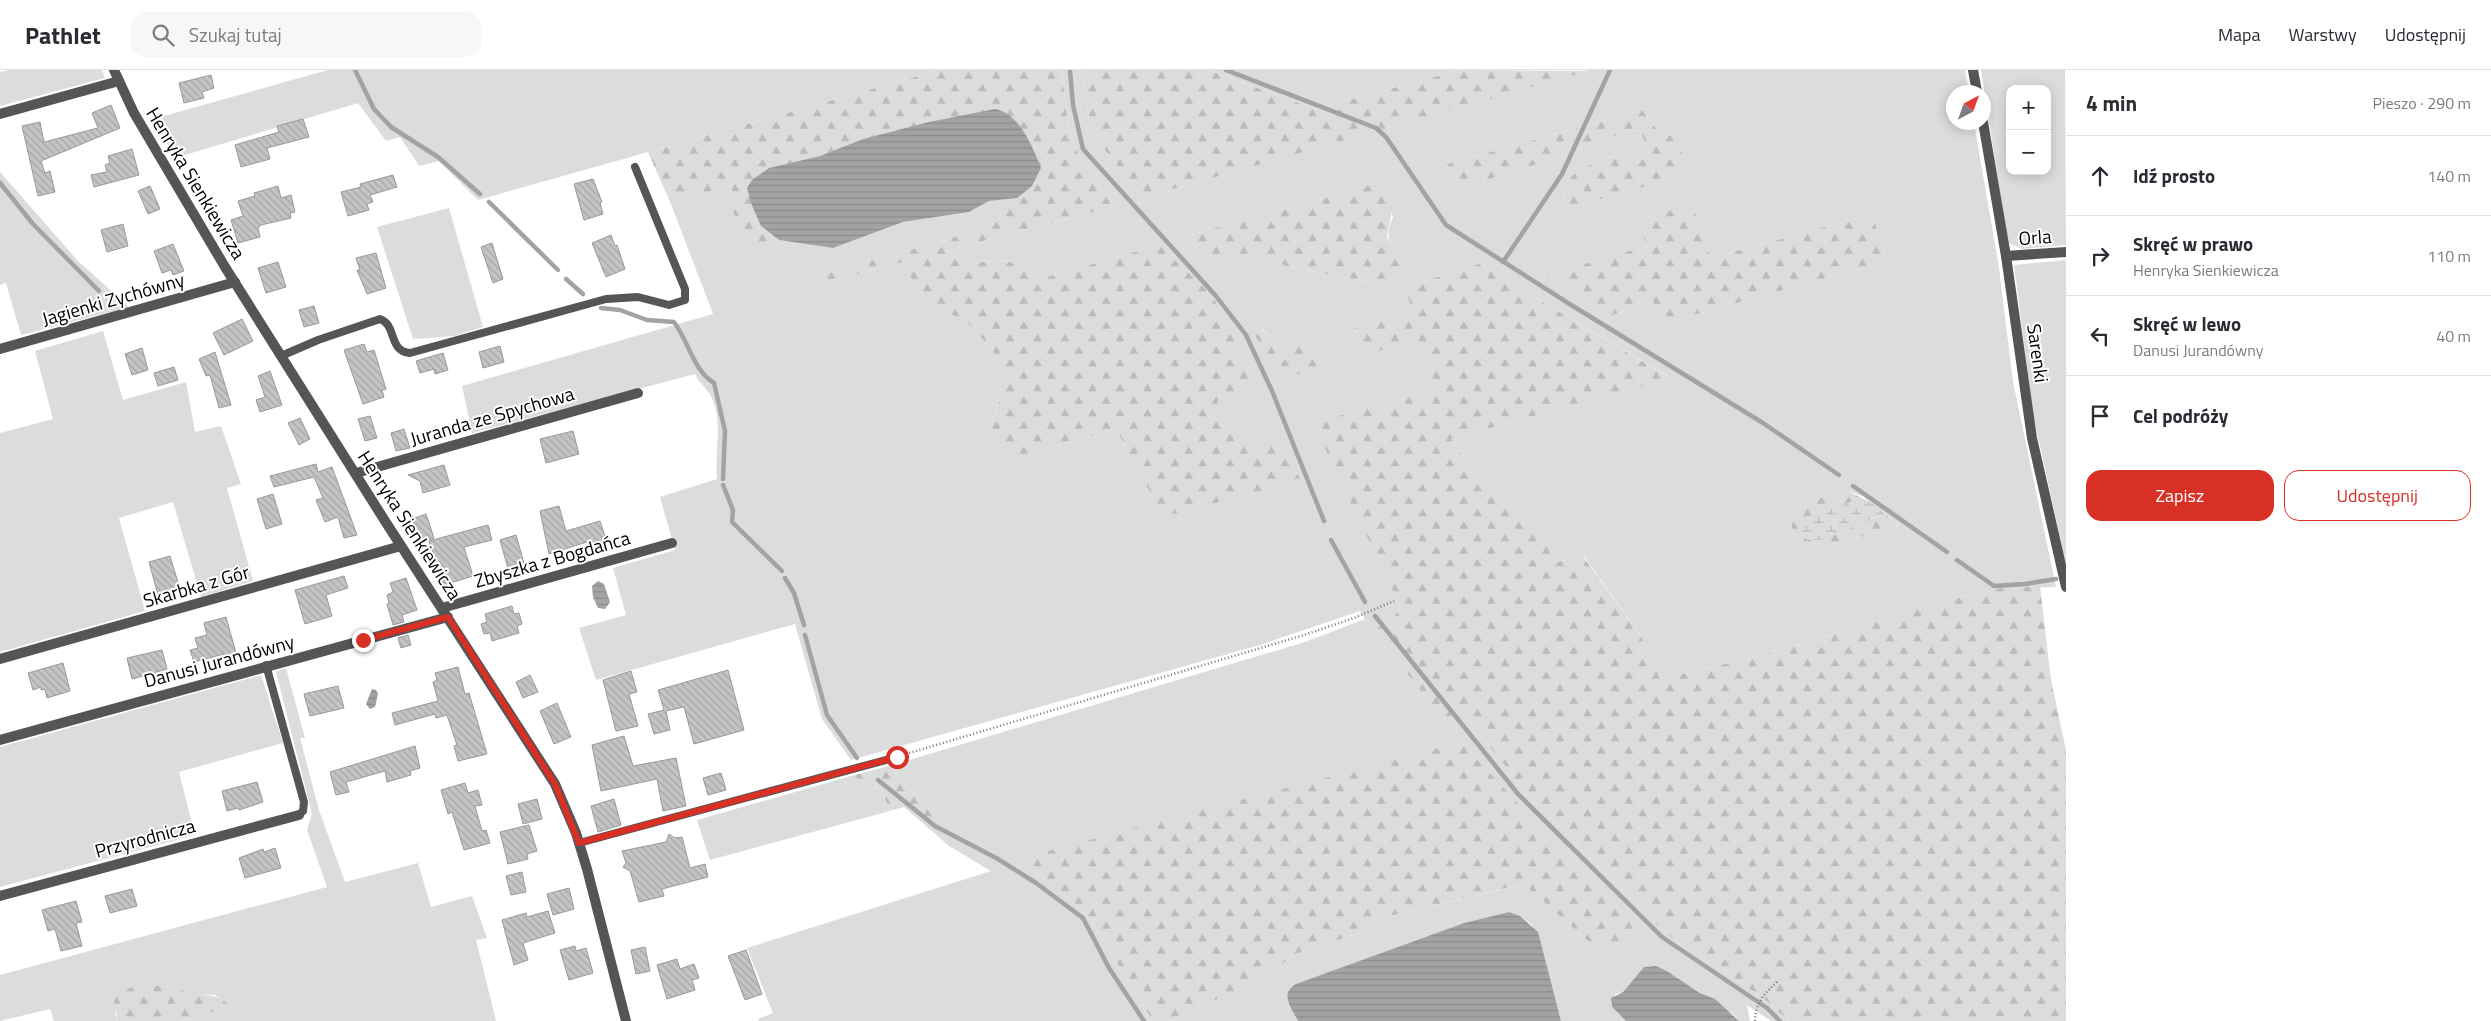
<!DOCTYPE html>
<html lang="pl">
<meta charset="utf-8">
<style>
:root{--surface:#fff;--page:#f7f7f7;--text:#2b2b33;--muted:#7c7c81;--line:#e1e1e2;--accent:#d93025}
body{margin:0;font-family:"Titillium Web",sans-serif;background:var(--page);color:var(--text)}
.controls{position:absolute;right:15px;top:15px;display:grid;overflow:hidden;border-radius:10px;box-shadow:0 2px 12px #0003}
.controls button{width:45px;height:45px;display:grid;place-items:center;padding:0;border:0;border-bottom:1px solid var(--line);background:var(--surface);color:var(--text);font:25px sans-serif}
.compass{position:absolute;left:1946px;top:15px;width:45px;height:45px;border-radius:50%;background:var(--surface);box-shadow:0 2px 12px #0003;rotate:41deg}
.stop{position:absolute;width:15px;height:15px;margin:-11px;border:4px solid #d93025;border-radius:50%;background:#fff}
.stop.end{background:#d93025;border-color:#fff;box-shadow:0 1px 5px #0008}
.list{margin:0;padding:0;list-style:none}
h2{display:flex;justify-content:space-between;align-items:center;height:65px;margin:0;padding:0 20px;font-size:21px}
h2 small{font-size:16px;font-weight:400;color:var(--muted)}
.list li{display:grid;grid-template-columns:32px 1fr auto;gap:15px;align-items:center;box-sizing:border-box;height:80px;padding:0 20px;border-top:1px solid var(--line)}
.list b{display:block;font-size:19px;white-space:nowrap}
.list p{margin:0;font-size:16px;white-space:nowrap;color:var(--muted)}
.list em{font-size:16px;font-style:normal;color:var(--muted)}
.actions{display:flex;gap:10px;padding:15px 20px}
.actions a{flex:1;padding:11px 0;border:1px solid var(--accent);border-radius:15px;text-align:center;font-size:18px;color:var(--accent)}
.actions .main{background:var(--accent);color:#fff}
.icon{flex:none;width:28px;height:28px;fill:none;stroke:currentColor;stroke-width:2;stroke-linecap:round;stroke-linejoin:round}
.map{position:relative;flex:none;width:2066px;height:951px;overflow:hidden}
header{display:flex;align-items:center;gap:30px;box-sizing:border-box;height:70px;padding:0 25px;background:var(--surface);border-bottom:1px solid var(--line)}
header strong{font-size:24px}
nav{display:flex;gap:28px;margin-inline-start:auto;font-size:18px}
.search{width:350px;height:45px;background:var(--page);display:flex;align-items:center;gap:12px;box-sizing:border-box;padding:0 18px;border-radius:15px;color:var(--muted);font-size:19px}
main{display:flex}
aside{flex:1;background:var(--surface)}
.map>svg:first-child{display:block}
.grass{fill:#dcdcdc;fill-rule:evenodd}
.forest{fill:url(#forest-firs)}
.wetland{fill:url(#wetland-marsh)}
.water{fill:url(#water-rules)}
.lines{fill:none;stroke-linecap:round;stroke-linejoin:round}
.stream{stroke:#a3a3a3;stroke-width:4.5}
.building{fill:url(#building-back-hatch);stroke:#999}
.path{stroke:#777;stroke-width:2.5;stroke-dasharray:1 2.5;stroke-linecap:butt}
.service{stroke:#555;stroke-width:8}
.minor{stroke:#555;stroke-width:10}
.tertiary{stroke:#555;stroke-width:10}
.route{stroke:#d93025;stroke-width:6}
.labels{text-anchor:middle;stroke-width:4;stroke-linejoin:round;paint-order:stroke}
.street-label{font-size:19px;fill:#000;stroke:#fff}
</style>
<header>
<strong>Pathlet</strong>
<div class="search"><svg class="icon" aria-label="search" viewBox="0 0 24 24"><circle cx="10" cy="10" r="6"/><path d="M15 15l6 6"/></svg>Szukaj tutaj</div>
<nav><a>Mapa</a><a>Warstwy</a><a>Udostępnij</a></nav>
</header>
<main>
<div class="map">
<svg width="2066" height="951" viewBox="0 0 2066 951">
<defs>
<pattern id="forest-firs" width="22" height="20" patternUnits="userSpaceOnUse" patternTransform="scale(1.25)"><rect width="22" height="20" fill="#dcdcdc"/><path d="M5 1l3.5 6h-7zM16 11l3.5 6h-7z" fill="#bbb"/></pattern>
<pattern id="wetland-marsh" width="20" height="14" patternUnits="userSpaceOnUse" patternTransform="scale(1.25)"><rect width="20" height="14" fill="#dcdcdc"/><path d="M1 5h8M5 5V1M11 12h8M15 12V8" fill="none" stroke="#bbb"/></pattern>
<pattern id="water-rules" width="6" height="5" patternUnits="userSpaceOnUse" patternTransform="scale(1.25)"><rect width="6" height="5" fill="#a3a3a3"/><path d="M0 2.5h6" fill="none" stroke="#8b8b8b"/></pattern>
<pattern id="building-back-hatch" width="6" height="6" patternUnits="userSpaceOnUse" patternTransform="scale(1.25)"><rect width="6" height="6" fill="#c4c4c4"/><path d="M-1 5l2 2M0 0l6 6M5-1l2 2" fill="none" stroke="#a7a7a7"/></pattern>
</defs>
<rect width="100%" height="100%" fill="#fff"/>
<g class="grass">
<polygon points="9,0 102,0 105,8 0,36 0,2"/>
<polygon points="328,0 939,0 478,130 439,91 419,96 400,67 386,71 358,33 175,88 153,49"/>
<path d="M1062,0H1082L1091,62L1142,128L1588,0H1965L1969,22H1954V52L1974,53L1999,198L2013,312L2056,517L1988,519L1755,587L1660,609L1643,570L1584,486L1557,492L1535,449L1503,435L1482,411L1451,369L1669,307L1479,194L1405,217L1414,242L1355,258L1366,285L1416,269L1437,319L1314,353L1401,538L1391,550L1372,561L1445,650L1457,640L1480,665L1529,726L1668,865L1762,927L1789,951H1771L1747,935L1750,951H1739L1733,944L1667,901L1655,896L1644,897L1623,922L1615,924L1611,934L1612,937L1626,951H1561L1532,855L1520,846L1509,842L1464,853L1292,916C1284,930 1291,938 1298,951H1171L1267,906L1295,884L1362,862L1373,850L1525,814L1589,872L1630,864L1636,855L1578,798L1018,789L1060,821L1089,848L1153,951H759L758,949L773,943L747,878L991,801L949,776L932,761L941,749L921,732L889,696L1305,572L1365,549L1360,541L1260,575L851,690L822,649L795,554L596,610L579,558L626,545L613,498L675,480L660,427L717,409C714,383 724,352 711,326C707,319 699,313 695,304L472,363L462,316L713,244L671,134L730,115L733,125V142L769,180L779,170L833,178L903,152L969,142L989,131L1005,129L1000,147L990,157L802,211L803,218L904,192L913,213L927,231L969,253L992,279L1003,306L1001,326L991,355L1017,387L1117,359L1132,393L1239,377L1216,331L1253,321L1159,175L1047,207L1027,195L997,190L975,193L963,191L946,181L1113,137L1074,76L1067,48ZM1642,40L1658,61L1671,66L1568,137C1566,133 1563,127 1563,123C1565,103 1594,92 1611,87C1623,84 1640,87 1648,78L1640,62L1632,60L1557,88L1458,119L1450,109L1447,94ZM1381,112L1393,147C1383,168 1392,177 1401,196L1369,212L1289,197L1257,187L1239,184L1206,190L1187,166ZM1691,135L1711,188L1872,144L1887,191L1662,254L1653,232L1609,246L1548,205L1648,176ZM1261,258L1278,274L1293,304L1277,309ZM1839,422H1851L1864,427L1899,455L1895,458L1801,483L1789,438Z"/>
<polygon points="1208,0 1460,0 1315,39"/>
<path d="M1981,0H2065L2066,175L2022,179L2008,173ZM2010,19H2047V101H2010Z"/>
<polygon points="0,102 78,191 129,237 21,265 6,213 0,215"/>
<polygon points="449,138 483,257 454,266 413,269 377,157"/>
<polygon points="2066,190 2066,494 2033,344 2014,195"/>
<polygon points="103,261 123,330 186,312 195,362 221,356 241,414 227,418 253,511 201,527 173,432 119,448 145,541 0,582 0,363 53,349 35,281"/>
<polygon points="286,598 305,668 300,668 319,740 345,812 418,793 431,837 472,826 487,868 476,870 496,951 181,951 231,937 215,925 195,924 167,916 158,918 115,942 118,951 54,951 50,939 0,951 0,905 327,817 307,760 312,744 276,602"/>
<polygon points="261,605 283,673 179,702 195,765 0,817 0,677"/>
<polygon points="851,706 881,719 890,741 710,790 697,750"/>
</g>
<g class="forest">
<polygon points="939,0 1062,0 1067,48 1074,76 1113,137 946,181 963,191 975,193 997,190 1027,195 1047,207 1159,175 1212,225 1233,267 1253,321 1217,331 1239,377 1273,368 1301,410 1166,446 1132,393 1117,359 1017,387 1001,373 991,355 1001,326 1003,306 992,279 968,253 927,231 913,213 904,192 803,218 801,211 990,157 1000,147 1005,129 1017,128 895,61 863,69 820,86 761,156 779,170 769,180 757,177 749,168 733,142 733,125 730,115 671,134 648,82"/>
<polygon points="1082,0 1208,0 1315,39 1460,0 1588,1 1142,128 1091,62"/>
<path d="M1642,40L1658,61L1671,66L1685,88L1678,102L1665,111L1568,138C1566,133 1563,127 1563,123C1564,103 1594,92 1611,87C1622,84 1639,87 1648,78L1640,62L1632,60L1557,88L1458,119L1450,109L1447,94Z"/>
<polygon points="1381,112 1391,127 1393,134 1387,167 1401,196 1396,206 1369,212 1289,197 1257,187 1239,184 1206,190 1187,166"/>
<polygon points="1692,135 1711,188 1872,144 1887,191 1662,254 1653,232 1609,246 1547,205 1647,176 1638,149"/>
<polygon points="1479,194 1670,308 1451,369 1482,411 1503,435 1535,449 1557,492 1583,486 1643,570 1660,609 1755,587 1988,519 2040,516 2051,610 2066,680 2066,951 1789,951 1762,927 1668,865 1529,726 1480,665 1457,641 1445,650 1372,561 1391,550 1401,538 1313,353 1437,319 1416,270 1366,285 1355,258 1413,242 1405,217"/>
<polygon points="1258,256 1278,274 1306,276 1318,285 1326,296 1277,310 1252,258"/>
<polygon points="1840,418 1856,425 1851,432 1842,436 1873,449 1885,444 1899,454 1895,458 1801,483 1788,446 1789,438 1839,422"/>
<polygon points="1461,672 1578,798 1636,855 1630,864 1608,878 1589,872 1524,814 1373,850 1362,862 1295,884 1267,906 1171,951 1153,951 1089,848 1060,821 1018,789"/>
<polygon points="889,696 921,732 941,749 932,761 904,737 890,741 881,719 851,706"/>
<path d="M148,913C159,918 161,915 171,917C179,918 186,922 195,923C209,926 221,925 231,937L181,951H118L114,932L117,922Z"/>
</g>
<polygon class="wetland" points="1856,425 1874,434 1885,444 1821,470 1807,470 1802,464 1801,454 1804,448 1851,432"/>
<g class="water">
<path d="M995,39C1020,44 1032,76 1041,98L1032,116L1017,128L989,131L969,142L903,152L833,178L779,170L761,156L751,133L747,118L752,110L769,98L820,86L863,69L929,52Z"/>
<polygon points="598,511 604,514 610,532 605,539 598,538 593,527 592,516"/>
<polygon points="372,619 376,620 378,624 375,637 370,639 366,634"/>
<path d="M1509,842L1520,846L1538,862L1561,951H1298C1292,939 1279,923 1296,914L1464,853Z"/>
<polygon points="1656,896 1667,901 1700,923 1715,929 1739,951 1626,951 1612,937 1611,928 1623,922 1644,897"/>
</g>
<g class="lines">
<g class="stream">
<polyline points="355,0 374,39 391,57 438,87 480,124"/>
<polyline points="1070,0 1073,35 1083,79 1216,226 1246,265 1272,321 1324,451"/>
<polyline points="1226,0 1376,58 1386,67 1446,155 1568,233 1763,353 1839,405"/>
<polyline points="0,113 33,154 99,221"/>
<polyline points="489,132 558,200"/>
<polyline points="1503,192 1562,104 1610,0"/>
<polyline points="566,209 583,224"/>
<path d="M601,238L620,240L647,250L674,252C689,272 693,300 714,313L725,361L723,409"/>
<polyline points="723,415 733,440 732,452 782,501"/>
<polyline points="1853,416 1947,482"/>
<polyline points="1331,470 1365,532"/>
<polyline points="1957,490 1994,516 2025,514 2056,509"/>
<polyline points="785,508 794,523 804,555"/>
<polyline points="1375,546 1518,724 1662,867 1767,938 1780,951"/>
<polyline points="805,565 827,645 857,688"/>
<polyline points="878,710 935,756 998,789 1036,813 1083,848 1109,898 1144,951"/>
</g>
</g>
<g class="building">
<polygon points="211,5 214,18 202,22 204,28 184,33 179,13"/>
<polygon points="111,35 120,58 41,91 45,103 50,101 55,122 38,126 22,56 40,52 44,72 98,58 92,43"/>
<polygon points="303,49 309,67 267,78 270,89 241,97 235,75 279,62 277,56"/>
<polygon points="132,79 139,105 94,117 91,105 107,102 105,95 110,93 108,86"/>
<polygon points="393,105 397,117 370,125 373,132 367,134 369,140 348,146 341,122 361,117 360,114"/>
<polygon points="593,109 602,132 600,133 603,144 584,150 574,114"/>
<polygon points="150,116 160,139 148,144 138,121"/>
<polygon points="278,116 281,128 291,125 295,142 290,143 291,148 261,155 258,158 260,167 238,173 231,150 243,146 238,131 255,126 254,123"/>
<polygon points="123,154 128,176 107,182 101,160"/>
<polygon points="611,165 615,176 617,175 625,199 606,207 592,173"/>
<polygon points="492,173 503,209 493,213 481,177"/>
<polygon points="173,174 184,201 173,205 171,200 162,203 154,181"/>
<polygon points="376,183 386,218 367,224 357,200 360,200 356,188"/>
<polygon points="278,192 286,217 266,223 258,198"/>
<polygon points="314,236 319,253 304,257 299,240"/>
<polygon points="242,249 253,271 224,285 213,263"/>
<polygon points="364,274 367,282 374,280 386,319 382,320 384,327 363,334 344,280"/>
<polygon points="500,276 504,292 483,298 479,282"/>
<polygon points="142,278 148,300 132,305 125,284"/>
<polygon points="215,282 231,335 219,338 210,305 206,306 199,289"/>
<polygon points="443,283 448,300 435,304 434,299 420,303 416,291"/>
<polygon points="174,297 178,310 158,316 154,303"/>
<polygon points="270,301 282,335 260,342 256,330 265,327 258,306"/>
<polygon points="370,346 377,368 365,371 358,349"/>
<polygon points="300,348 310,369 299,375 288,353"/>
<polygon points="404,359 410,378 396,381 391,363"/>
<polygon points="573,361 579,384 546,393 540,369"/>
<polygon points="316,394 318,402 332,397 357,465 344,468 338,447 325,452 316,430 323,428 314,407 274,417 270,406"/>
<polygon points="444,395 450,415 423,423 420,411 408,405"/>
<polygon points="273,424 282,454 266,459 257,429"/>
<polygon points="559,436 566,461 600,451 607,472 589,478 587,472 549,484 540,441"/>
<polygon points="426,444 434,468 421,473 412,449"/>
<polygon points="488,455 492,470 464,477 473,506 444,515 429,471"/>
<polygon points="516,465 525,497 509,502 500,470"/>
<polygon points="170,486 180,519 158,525 149,492"/>
<polygon points="344,506 348,518 326,525 332,546 305,554 295,520"/>
<polygon points="406,508 417,540 402,545 404,552 393,555 387,534 389,533 387,525 393,522 390,513"/>
<polygon points="512,536 514,544 519,543 522,554 517,556 519,563 492,571 490,563 484,564 481,554 487,552 485,544"/>
<polygon points="226,547 236,583 224,586 224,584 194,592 190,580 198,578 195,568 207,565 204,553"/>
<polygon points="408,565 411,575 401,578 398,568"/>
<polygon points="162,580 167,599 132,609 127,588"/>
<polygon points="63,593 70,621 47,628 45,619 41,620 41,617 33,620 28,603"/>
<polygon points="458,597 465,624 469,623 487,684 458,691 454,676 457,675 447,645 436,648 435,644 395,655 392,643 438,631 433,612 437,610 435,603"/>
<polygon points="728,600 744,660 694,674 684,637 666,641 670,660 654,664 648,644 664,640 658,620"/>
<polygon points="631,601 637,622 629,624 638,656 616,661 603,610"/>
<polygon points="530,605 538,622 523,628 516,612"/>
<polygon points="338,616 344,638 310,646 304,624"/>
<polygon points="557,633 571,667 554,674 540,641"/>
<polygon points="624,666 633,696 676,688 686,736 663,741 657,709 601,721 592,675"/>
<polygon points="415,676 420,698 410,701 411,705 387,712 385,701 346,712 349,722 336,725 330,702"/>
<polygon points="721,703 726,720 708,725 703,708"/>
<polygon points="257,712 263,732 239,740 238,738 227,741 222,721"/>
<polygon points="465,713 468,723 478,720 482,735 475,736 482,761 486,760 490,773 464,780 452,742 448,744 441,720"/>
<polygon points="537,729 542,749 523,754 518,734"/>
<polygon points="614,729 621,755 598,762 591,736"/>
<polygon points="529,755 537,781 527,784 528,789 508,794 500,762"/>
<polygon points="669,764 675,768 682,767 690,798 705,794 708,807 662,819 664,826 639,832 630,801 623,797 626,793 622,781 666,772"/>
<polygon points="275,778 281,798 245,808 239,788 263,779 264,782"/>
<polygon points="522,802 526,822 511,825 506,806"/>
<polygon points="569,818 574,839 553,845 547,824"/>
<polygon points="132,819 137,836 110,843 105,826"/>
<polygon points="76,831 82,852 76,853 82,876 61,881 55,859 48,861 42,840"/>
<polygon points="548,841 555,863 523,873 528,890 514,895 502,850 526,843 527,847"/>
<polygon points="575,876 576,881 586,878 593,903 569,910 560,880"/>
<polygon points="645,877 650,901 636,904 631,880"/>
<polygon points="746,880 762,924 745,930 728,886"/>
<polygon points="677,889 680,899 694,894 699,908 692,910 695,920 667,929 657,895"/>
</g>
<g class="lines">
<g class="path">
<polyline points="906,684 1304,565 1354,548 1394,531"/>
<path d="M1755,951C1756,931 1765,923 1779,910"/>
</g>
<g class="service">
<path d="M281,286L318,270L380,249C397,255 388,281 410,283L606,229L638,227L669,235L685,230V219L635,97"/>
<polyline points="266,595 304,732 303,741 299,745"/>
<polyline points="579,773 897,687"/>
</g>
<g class="minor">
<polyline points="1973,0 1977,22"/>
<polyline points="0,44 119,11"/>
<polyline points="1983,52 2006,186 2032,368 2066,517"/>
<polyline points="2006,186 2066,182"/>
<polyline points="0,279 235,212"/>
<polyline points="356,403 638,323"/>
<polyline points="442,538 672,473"/>
<polyline points="0,589 401,476"/>
<polyline points="0,670 448,547"/>
<polyline points="0,826 299,745"/>
</g>
<polyline class="tertiary" points="114,0 134,43 225,197 385,451 555,714 576,763 587,799 626,951"/>
</g>
<g class="lines">
<polyline class="route" points="363,570 448,547 555,714 579,773 897,687"/>
</g>
<g class="labels">
<g class="street-label">
<text transform="translate(196 113) rotate(59)" y="7">Henryka Sienkiewicza</text>
<text transform="translate(2035 167) rotate(-4)" y="7">Orla</text>
<text transform="translate(113 229) rotate(-16)" y="7">Jagienki Zychówny</text>
<text transform="translate(2038 283) rotate(82)" y="7">Sarenki</text>
<text transform="translate(492 346) rotate(-16)" y="7">Juranda ze Spychowa</text>
<text transform="translate(410 455) rotate(57)" y="7">Henryka Sienkiewicza</text>
<text transform="translate(552 489) rotate(-16)" y="7">Zbyszka z Bogdańca</text>
<text transform="translate(196 516) rotate(-16)" y="7">Skarbka z Gór</text>
<text transform="translate(219 591) rotate(-15)" y="7">Danusi Jurandówny</text>
<text transform="translate(145 768) rotate(-15)" y="7">Przyrodnicza</text>
</g>
</g>
</svg>
<div class="controls">
<button>+</button>
<button>−</button>
</div>
<svg class="compass" viewBox="-18 -18 36 36"><path d="M0-13l5 13h-10z" fill="#e53935"/><path d="M0 13l5-13h-10z" fill="#7c7c81"/></svg>
<div class="stop" style="left:897px;top:687px"></div>
<div class="stop end" style="left:363px;top:570px"></div>
</div>
<aside>
<h2>4 min<small>Pieszo · 290 m</small></h2>
<ul class="list">
<li><svg class="icon" aria-label="ahead" viewBox="0 0 24 24"><path d="M12 20V5M6 11l6-6 6 6"/></svg><div><b>Idź prosto</b></div><em>140 m</em></li>
<li><svg class="icon" aria-label="right" viewBox="0 0 24 24"><path d="M7 20v-9h11M14 6l5 5-5 5"/></svg><div><b>Skręć w prawo</b><p>Henryka Sienkiewicza</p></div><em>110 m</em></li>
<li><svg class="icon" aria-label="left" viewBox="0 0 24 24"><path d="M17 20v-9H6M10 6l-5 5 5 5"/></svg><div><b>Skręć w lewo</b><p>Danusi Jurandówny</p></div><em>40 m</em></li>
<li><svg class="icon" aria-label="arrive" viewBox="0 0 24 24"><path d="M6 21V4h12l-3 4 3 4H6"/></svg><div><b>Cel podróży</b></div></li>
</ul>
<div class="actions"><a class="main">Zapisz</a><a>Udostępnij</a></div>
</aside>
</main>
